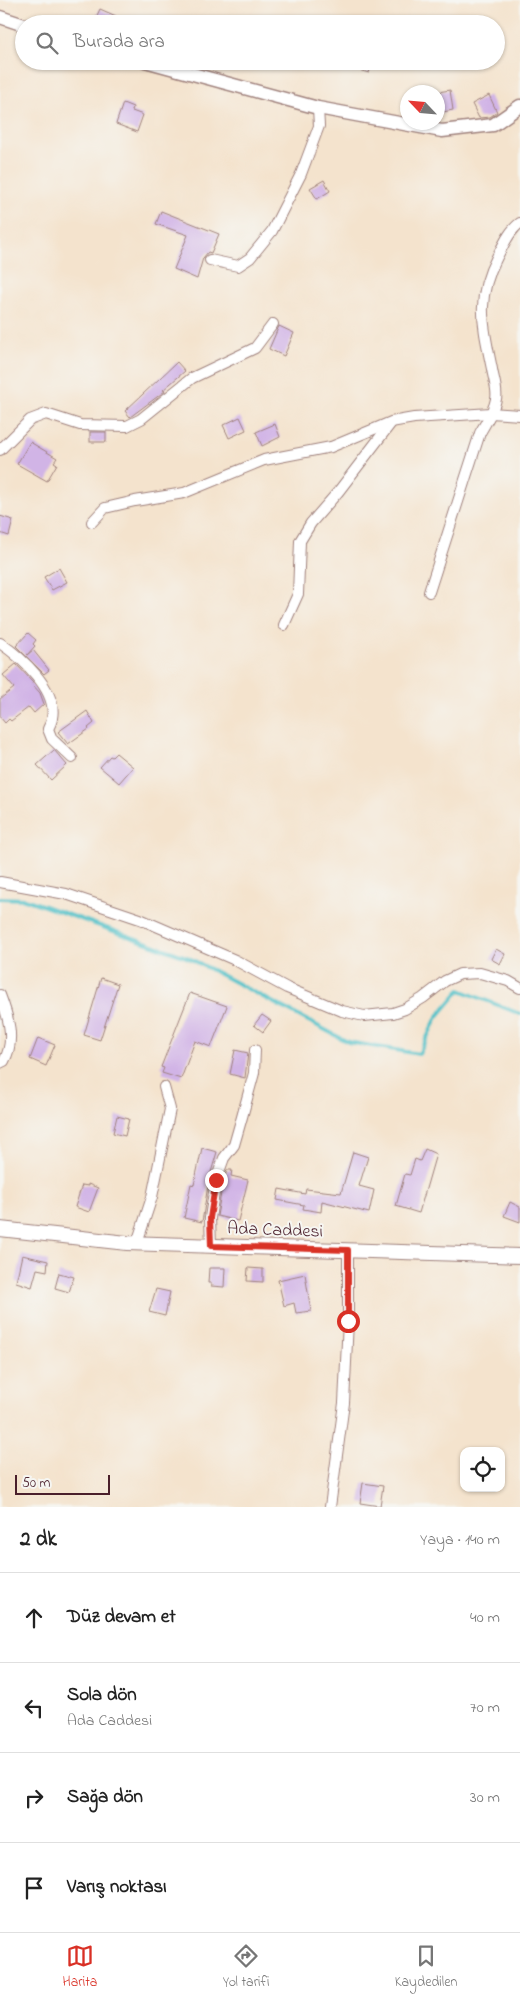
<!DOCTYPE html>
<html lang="tr">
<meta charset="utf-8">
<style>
:root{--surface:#fff;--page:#f2f2f2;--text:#222;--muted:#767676;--line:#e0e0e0;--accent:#d93025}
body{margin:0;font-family:"Indie Flower",sans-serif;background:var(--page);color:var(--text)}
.controls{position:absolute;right:15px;bottom:15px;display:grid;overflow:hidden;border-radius:10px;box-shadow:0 1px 4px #0004}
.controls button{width:45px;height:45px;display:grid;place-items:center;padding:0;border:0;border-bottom:1px solid var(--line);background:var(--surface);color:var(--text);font:25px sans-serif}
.compass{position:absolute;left:400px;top:85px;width:45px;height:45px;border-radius:50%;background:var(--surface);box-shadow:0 1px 4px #0004;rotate:296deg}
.scale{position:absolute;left:15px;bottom:12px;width:95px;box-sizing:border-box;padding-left:5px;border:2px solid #4a1f2b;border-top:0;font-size:14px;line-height:18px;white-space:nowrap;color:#4a1f2b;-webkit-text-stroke:4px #f6f6f2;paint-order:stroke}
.stop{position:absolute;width:15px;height:15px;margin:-11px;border:4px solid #d93025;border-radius:50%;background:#fff}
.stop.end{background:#d93025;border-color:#fff;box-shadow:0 1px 5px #0008}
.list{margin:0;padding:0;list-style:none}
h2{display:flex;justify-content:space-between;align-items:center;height:65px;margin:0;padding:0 20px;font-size:21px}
h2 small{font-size:16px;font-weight:400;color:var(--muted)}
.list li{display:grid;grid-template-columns:32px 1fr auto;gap:15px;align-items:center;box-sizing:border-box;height:90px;padding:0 20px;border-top:1px solid var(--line)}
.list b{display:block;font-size:19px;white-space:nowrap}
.list p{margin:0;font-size:16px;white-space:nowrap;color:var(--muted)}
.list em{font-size:16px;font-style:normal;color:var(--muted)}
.icon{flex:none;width:28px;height:28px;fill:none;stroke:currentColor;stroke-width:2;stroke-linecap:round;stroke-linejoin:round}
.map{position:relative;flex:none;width:520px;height:1507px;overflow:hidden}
.search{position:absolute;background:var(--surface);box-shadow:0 1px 4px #0004;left:15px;right:15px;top:15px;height:55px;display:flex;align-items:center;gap:12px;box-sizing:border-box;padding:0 18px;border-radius:28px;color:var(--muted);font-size:19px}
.sheet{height:425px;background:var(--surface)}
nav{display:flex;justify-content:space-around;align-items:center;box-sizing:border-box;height:70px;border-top:1px solid var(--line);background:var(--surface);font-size:14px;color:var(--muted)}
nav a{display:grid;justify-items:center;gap:2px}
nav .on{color:var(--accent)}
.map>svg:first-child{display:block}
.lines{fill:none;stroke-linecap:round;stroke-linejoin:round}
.stream{stroke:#53c1c8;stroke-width:4}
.building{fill:#d1b4e6}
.minor-casing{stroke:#9f817c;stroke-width:12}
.tertiary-casing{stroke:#9f817c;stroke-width:15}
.secondary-casing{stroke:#9f817c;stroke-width:16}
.minor{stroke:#fff;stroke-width:10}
.tertiary{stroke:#fff;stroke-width:12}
.secondary{stroke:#fff;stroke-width:14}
.route{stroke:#d93025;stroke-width:6}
.labels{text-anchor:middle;stroke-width:4;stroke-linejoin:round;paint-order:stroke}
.street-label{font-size:18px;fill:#4a1f2b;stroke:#f6f6f2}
</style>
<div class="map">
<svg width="520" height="1507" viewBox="0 0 520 1507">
<rect width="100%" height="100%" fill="#f6f6f2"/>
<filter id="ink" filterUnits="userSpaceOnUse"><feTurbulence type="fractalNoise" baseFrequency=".02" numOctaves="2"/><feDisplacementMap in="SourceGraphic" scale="10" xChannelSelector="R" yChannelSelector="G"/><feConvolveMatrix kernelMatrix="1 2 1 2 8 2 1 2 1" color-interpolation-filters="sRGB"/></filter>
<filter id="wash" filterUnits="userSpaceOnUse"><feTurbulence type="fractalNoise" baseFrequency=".0096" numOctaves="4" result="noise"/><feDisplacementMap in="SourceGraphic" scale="20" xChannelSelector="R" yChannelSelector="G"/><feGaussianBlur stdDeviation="1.12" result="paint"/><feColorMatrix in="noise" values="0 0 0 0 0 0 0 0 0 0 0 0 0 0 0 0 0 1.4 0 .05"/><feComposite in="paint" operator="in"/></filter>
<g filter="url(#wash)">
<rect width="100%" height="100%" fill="#f4e3cd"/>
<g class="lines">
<polyline class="stream" points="0,898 25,899 189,958 348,1042 419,1054 437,1017 460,990 520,1014"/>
</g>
<g id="blocks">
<g class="building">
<polygon points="100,9 116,16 113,24 93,24"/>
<polygon points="338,61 373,61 369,73 338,64"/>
<polygon points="450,90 453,110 438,113 438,92"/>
<polygon points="489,95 497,112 490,117 479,118 472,104"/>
<polygon points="123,103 133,107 132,111 143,115 137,132 116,124"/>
<polygon points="324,180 330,191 317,199 310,188"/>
<polygon points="161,211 219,234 211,253 208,252 203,258 197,279 174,269 188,235 156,224"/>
<polygon points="279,326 294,333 284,356 269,349"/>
<polygon points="177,362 185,371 163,390 165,391 130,417 125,411"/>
<polygon points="240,417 246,430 229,438 223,425"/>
<polygon points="275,424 280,437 262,446 256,432"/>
<rect x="90" y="432" width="16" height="10"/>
<polygon points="30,442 57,458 54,462 57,464 47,481 17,464"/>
<polygon points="0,516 13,520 9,536 0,533"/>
<polygon points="59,568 67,582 52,590 44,577"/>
<polygon points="28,633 36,640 33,644 35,646 27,655 33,650 49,670 44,674 16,646"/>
<polygon points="16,664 33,682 32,684 40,693 44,704 34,713 29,707 11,721 9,719 5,723 0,717 0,699 14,688 3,675"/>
<polygon points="87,711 94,723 88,728 89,729 68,744 58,732"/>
<polygon points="54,750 67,765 51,780 37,765"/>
<polygon points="116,753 133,767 119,783 100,767 110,756 112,757"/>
<polygon points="496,949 505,954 500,964 491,959"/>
<polygon points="101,978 118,984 100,1040 84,1035"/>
<polygon points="190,993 227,1006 211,1047 195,1041 181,1079 162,1073 164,1068 161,1067"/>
<polygon points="262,1015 271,1021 263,1032 254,1025"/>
<polygon points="38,1038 55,1045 46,1066 30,1059"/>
<polygon points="235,1050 248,1053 245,1078 230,1074"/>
<polygon points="117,1116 129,1119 125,1136 113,1133"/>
<polygon points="202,1148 217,1152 209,1179 202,1222 184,1218 191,1184 194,1185"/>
<polygon points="425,1149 436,1154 419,1213 396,1206 405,1174 410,1175 415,1159 420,1161"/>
<polygon points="353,1152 368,1157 359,1186 374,1190 369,1213 322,1201 321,1212 303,1209 304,1205 277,1200 279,1189 305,1194 306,1189 341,1193"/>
<polygon points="227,1170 232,1170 231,1176 248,1180 238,1221 217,1216 223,1182"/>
<polygon points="88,1184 98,1188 89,1212 75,1207 82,1185 88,1186"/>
<polygon points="510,1202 520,1207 520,1222 504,1216"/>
<polygon points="22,1255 48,1261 47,1271 37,1269 32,1287 16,1282"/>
<polygon points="209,1268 225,1268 224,1287 211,1286 211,1283 208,1283"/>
<polygon points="248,1268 263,1269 263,1282 247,1281"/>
<polygon points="59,1273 74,1277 69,1292 55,1288"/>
<polygon points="305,1274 311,1311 296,1313 294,1303 284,1306 278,1280"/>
<polygon points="156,1289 170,1292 165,1316 149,1312"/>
<polygon points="363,1483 383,1486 380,1506 360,1503"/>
</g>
</g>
</g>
<g filter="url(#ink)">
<use href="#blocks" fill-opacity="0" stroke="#9f817c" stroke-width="1"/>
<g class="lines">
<g class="minor-casing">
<g id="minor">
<polyline points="210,260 238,266 250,258 272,231 301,174 319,126 318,108"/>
<polyline points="0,450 30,420 46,414 80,425 127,426 141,419 192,378 255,348 273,324"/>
<polyline points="92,522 105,508 135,501 184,493 264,460 331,447 391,422 414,418 491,413 520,415"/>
<path d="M429,592L480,433C486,422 494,411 496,399C498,390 493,377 492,369C483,325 475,299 497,257C503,246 509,231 520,223"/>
<polyline points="284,625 298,594 300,541 311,523 338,492 391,423"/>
<path d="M0,643C21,657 58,690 52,718C52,722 49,726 48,729L52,739L72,758"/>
<polyline points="0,882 66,894 140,919 235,960 287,988 342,1011 364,1016 393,1013 405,1009 423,998 445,981 460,974 480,973 508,981 520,988"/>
<path d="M0,995C8,1016 16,1040 4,1061L0,1063"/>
<polyline points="137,1243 152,1197 170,1109 164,1087"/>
<polyline points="211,1246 210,1218 216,1180 224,1158 234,1145 242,1117 254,1073 255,1050"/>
<polyline points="330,1507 344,1403 348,1321 348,1250"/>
</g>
</g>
<g class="tertiary-casing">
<g id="tertiary">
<polyline points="0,17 24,25"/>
<polyline points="145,61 318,108 442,131 493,125 520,106"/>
</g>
</g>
<g class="secondary-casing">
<polyline id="secondary" points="0,1229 127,1243 520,1256"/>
</g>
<use href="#minor" class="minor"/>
<use href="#tertiary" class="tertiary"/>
<use href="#secondary" class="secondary"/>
</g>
</g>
<g class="lines" filter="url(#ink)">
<polyline class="route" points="216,1180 210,1218 211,1246 348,1250 348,1321"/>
</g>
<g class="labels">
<g class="street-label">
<text transform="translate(275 1229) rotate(2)" y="6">Ada Caddesi</text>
</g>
</g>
</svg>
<div class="controls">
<button><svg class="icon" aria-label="locate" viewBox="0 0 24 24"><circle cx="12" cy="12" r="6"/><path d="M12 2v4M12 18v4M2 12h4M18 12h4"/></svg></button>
</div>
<svg class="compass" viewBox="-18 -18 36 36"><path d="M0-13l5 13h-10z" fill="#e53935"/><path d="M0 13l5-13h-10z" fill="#767676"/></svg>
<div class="scale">50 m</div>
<div class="stop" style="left:348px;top:1321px"></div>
<div class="stop end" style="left:216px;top:1180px"></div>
<div class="search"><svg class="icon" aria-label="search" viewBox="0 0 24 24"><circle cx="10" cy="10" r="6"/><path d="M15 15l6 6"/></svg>Burada ara</div>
</div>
<section class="sheet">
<h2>2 dk<small>Yaya · 140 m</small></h2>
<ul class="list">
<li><svg class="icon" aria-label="ahead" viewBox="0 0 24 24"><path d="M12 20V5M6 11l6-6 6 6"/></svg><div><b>Düz devam et</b></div><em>40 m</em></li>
<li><svg class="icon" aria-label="left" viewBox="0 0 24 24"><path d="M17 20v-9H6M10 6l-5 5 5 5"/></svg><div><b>Sola dön</b><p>Ada Caddesi</p></div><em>70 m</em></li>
<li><svg class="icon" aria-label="right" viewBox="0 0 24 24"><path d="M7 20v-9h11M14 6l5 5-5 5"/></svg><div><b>Sağa dön</b></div><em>30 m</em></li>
<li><svg class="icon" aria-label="arrive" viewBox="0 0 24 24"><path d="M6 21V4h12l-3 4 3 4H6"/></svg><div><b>Varış noktası</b></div></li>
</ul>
</section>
<nav>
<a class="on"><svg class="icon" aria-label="map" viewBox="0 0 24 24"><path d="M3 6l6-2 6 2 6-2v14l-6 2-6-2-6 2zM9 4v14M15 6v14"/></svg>Harita</a>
<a><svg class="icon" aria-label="directions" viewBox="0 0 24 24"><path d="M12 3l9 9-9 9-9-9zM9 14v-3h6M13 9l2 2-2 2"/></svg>Yol tarifi</a>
<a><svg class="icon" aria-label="saved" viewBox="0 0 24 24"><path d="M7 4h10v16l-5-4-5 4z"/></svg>Kaydedilen</a>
</nav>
